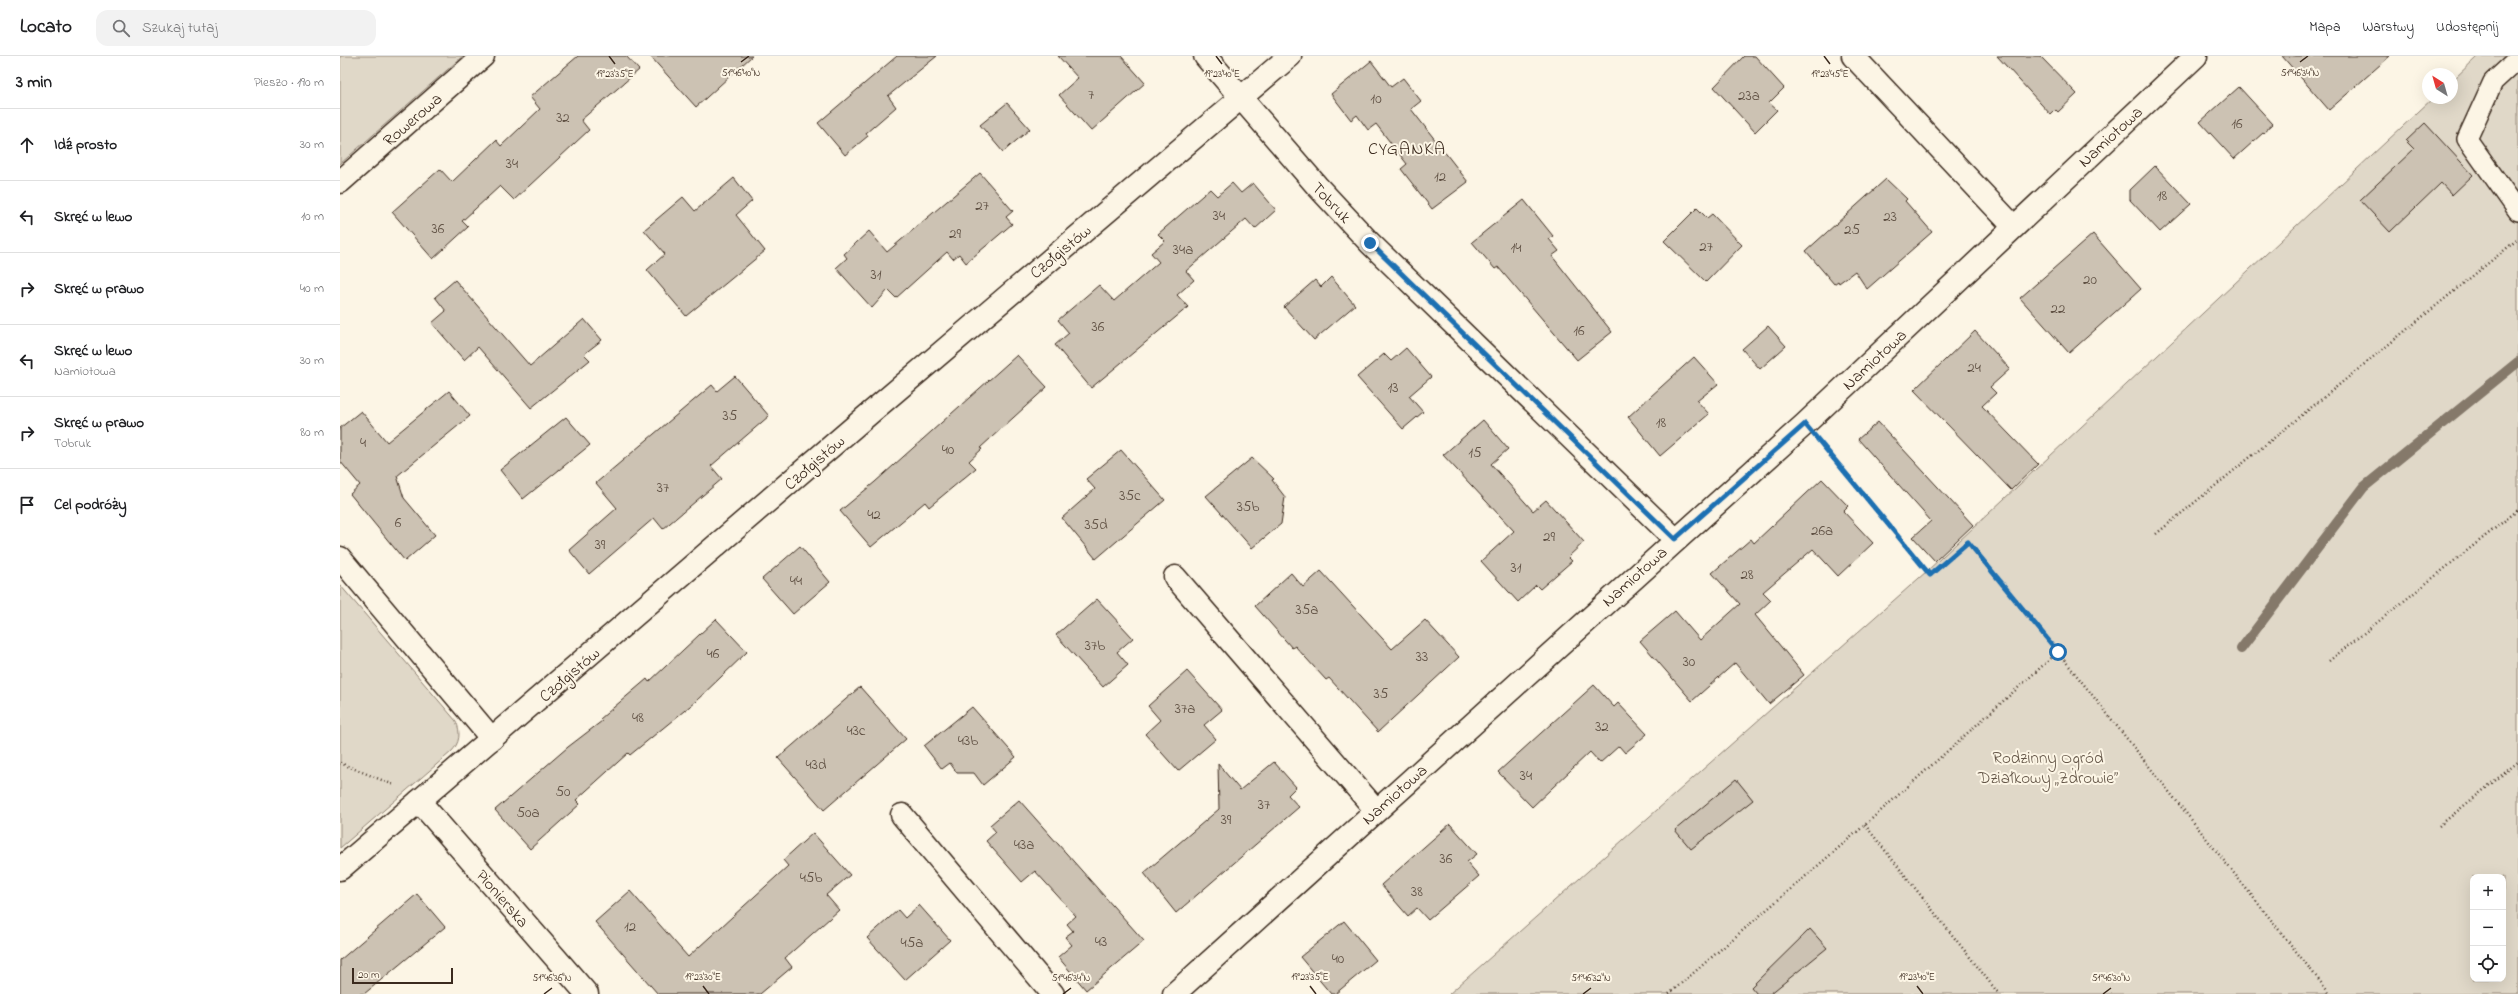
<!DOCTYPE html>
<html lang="pl">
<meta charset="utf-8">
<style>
:root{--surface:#fff;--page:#f2f2f2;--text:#202124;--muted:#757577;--line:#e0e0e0}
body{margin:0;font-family:"Indie Flower",sans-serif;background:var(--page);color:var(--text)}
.controls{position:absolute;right:12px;bottom:12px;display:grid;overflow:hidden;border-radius:8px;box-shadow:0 4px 16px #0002}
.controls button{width:36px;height:36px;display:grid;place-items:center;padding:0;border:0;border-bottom:1px solid var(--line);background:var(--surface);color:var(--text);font:20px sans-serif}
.compass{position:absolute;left:2082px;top:12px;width:36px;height:36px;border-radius:50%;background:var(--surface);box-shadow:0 4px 16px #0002;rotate:323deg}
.scale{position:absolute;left:12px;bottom:10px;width:101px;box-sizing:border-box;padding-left:4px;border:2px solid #3b2a1e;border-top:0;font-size:11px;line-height:14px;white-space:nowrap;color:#3b2a1e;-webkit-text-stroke:3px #fcf5e5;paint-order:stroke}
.stop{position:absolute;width:12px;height:12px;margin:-9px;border:3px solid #1f6fb2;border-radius:50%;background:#fff}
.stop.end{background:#1f6fb2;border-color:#fff;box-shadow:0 1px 4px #0008}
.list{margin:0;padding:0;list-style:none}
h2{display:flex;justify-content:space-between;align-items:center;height:52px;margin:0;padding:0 16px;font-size:17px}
h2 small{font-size:13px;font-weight:400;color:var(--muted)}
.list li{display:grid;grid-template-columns:26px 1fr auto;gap:12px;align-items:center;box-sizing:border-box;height:72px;padding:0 16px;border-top:1px solid var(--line)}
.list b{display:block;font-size:15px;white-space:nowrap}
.list p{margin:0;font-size:13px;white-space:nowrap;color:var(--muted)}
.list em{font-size:13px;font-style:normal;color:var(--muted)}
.icon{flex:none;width:22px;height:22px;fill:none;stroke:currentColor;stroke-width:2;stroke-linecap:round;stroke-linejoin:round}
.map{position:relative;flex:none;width:2178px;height:938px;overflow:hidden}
header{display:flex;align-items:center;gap:24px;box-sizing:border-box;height:56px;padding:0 20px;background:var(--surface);border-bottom:1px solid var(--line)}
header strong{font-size:19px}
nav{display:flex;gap:22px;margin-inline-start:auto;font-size:14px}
.search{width:280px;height:36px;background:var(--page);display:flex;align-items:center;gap:10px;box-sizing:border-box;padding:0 14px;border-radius:12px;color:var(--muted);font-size:15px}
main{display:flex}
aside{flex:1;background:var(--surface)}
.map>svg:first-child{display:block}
.green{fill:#e0d8c8;stroke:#8e8173;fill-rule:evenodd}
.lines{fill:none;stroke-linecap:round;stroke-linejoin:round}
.stream{stroke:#85796b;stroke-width:10}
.building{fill:#ccc2b3;stroke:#3b2a1e}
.lane-casing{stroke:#3b2a1e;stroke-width:22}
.street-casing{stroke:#3b2a1e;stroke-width:25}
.path{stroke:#3b2a1e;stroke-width:2.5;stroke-dasharray:1 3;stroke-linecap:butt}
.lane{stroke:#fcf5e5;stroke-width:19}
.street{stroke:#fcf5e5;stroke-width:22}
.route{stroke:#1f6fb2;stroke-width:5}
.ticks{fill:none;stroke:#3b2a1e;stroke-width:1.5}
.labels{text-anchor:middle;stroke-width:4;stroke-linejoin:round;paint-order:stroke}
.number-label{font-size:15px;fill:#5f5043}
.street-label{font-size:17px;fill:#3b2a1e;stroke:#fcf5e5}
.park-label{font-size:17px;fill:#645648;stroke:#fcf5e5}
.neighbourhood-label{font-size:18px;letter-spacing:1px;fill:#3b2a1e;stroke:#fcf5e5}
.ticks-label{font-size:10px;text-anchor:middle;fill:#3b2a1e;stroke:#fcf5e5;stroke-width:4;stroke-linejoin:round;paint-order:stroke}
</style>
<header>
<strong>Locato</strong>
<div class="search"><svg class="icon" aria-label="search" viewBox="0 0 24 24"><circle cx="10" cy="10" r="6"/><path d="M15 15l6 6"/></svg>Szukaj tutaj</div>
<nav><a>Mapa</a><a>Warstwy</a><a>Udostępnij</a></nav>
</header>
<main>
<aside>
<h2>3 min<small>Pieszo · 190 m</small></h2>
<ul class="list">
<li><svg class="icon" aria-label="ahead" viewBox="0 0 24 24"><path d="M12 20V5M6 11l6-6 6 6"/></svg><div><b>Idź prosto</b></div><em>30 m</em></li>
<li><svg class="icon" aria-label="left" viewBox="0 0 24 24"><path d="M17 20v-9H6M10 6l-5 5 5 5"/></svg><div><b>Skręć w lewo</b></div><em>10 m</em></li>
<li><svg class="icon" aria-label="right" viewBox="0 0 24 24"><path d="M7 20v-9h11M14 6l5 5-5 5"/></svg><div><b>Skręć w prawo</b></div><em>40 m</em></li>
<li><svg class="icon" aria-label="left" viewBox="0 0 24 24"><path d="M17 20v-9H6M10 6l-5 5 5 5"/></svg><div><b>Skręć w lewo</b><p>Namiotowa</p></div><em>30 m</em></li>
<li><svg class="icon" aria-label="right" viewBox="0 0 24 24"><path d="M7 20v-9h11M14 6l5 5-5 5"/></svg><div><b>Skręć w prawo</b><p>Tobruk</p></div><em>80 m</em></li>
<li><svg class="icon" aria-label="arrive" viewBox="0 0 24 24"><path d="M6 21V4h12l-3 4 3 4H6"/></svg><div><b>Cel podróży</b></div></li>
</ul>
</aside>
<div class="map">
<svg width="2178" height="938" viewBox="0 0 2178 938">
<rect width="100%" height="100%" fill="#fcf5e5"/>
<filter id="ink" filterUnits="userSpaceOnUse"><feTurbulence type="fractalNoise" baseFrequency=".025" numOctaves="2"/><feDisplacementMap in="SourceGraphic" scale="8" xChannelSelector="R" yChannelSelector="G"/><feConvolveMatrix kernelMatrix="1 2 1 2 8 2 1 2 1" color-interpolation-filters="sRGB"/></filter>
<g filter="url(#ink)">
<g class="green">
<polygon points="0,0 123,0 0,108"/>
<path d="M2138,0H2178V938H1109L1587,515L2093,42H2112V25ZM2133,821H2163V923H2133Z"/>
<path d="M0,529L116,665C121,677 120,687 111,696L0,792Z"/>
</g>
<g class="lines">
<polyline class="stream" points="1901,593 2024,431 2178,306"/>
</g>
<g class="building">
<polygon points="238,0 286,0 299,14 241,64 249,74 174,144 160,130 122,165 128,171 93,203 52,156 100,113 112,126 156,84 161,90 200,53 190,41"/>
<polygon points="310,0 412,0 356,51"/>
<polygon points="557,0 597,0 548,40 556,51 526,77 528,80 505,99 478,67"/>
<polygon points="718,0 781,0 805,27 751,75 719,39 738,22"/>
<polygon points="1404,0 1415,0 1444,32 1429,47 1437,54 1415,76 1374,31"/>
<polygon points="1657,0 1700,0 1737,38 1718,56 1716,54 1711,59"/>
<polygon points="1942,0 2050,0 1989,54"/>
<polygon points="1031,5 1051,31 1063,22 1081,45 1071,53 1128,126 1092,153 1061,113 1067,108 1036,68 1028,74 1017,59 1011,64 991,38"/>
<polygon points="1899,31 1933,68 1894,103 1860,66"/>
<polygon points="667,47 690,73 663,96 640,69"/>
<polygon points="2085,67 2133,119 2112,139 2101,127 2050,176 2020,144 2074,93 2066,85"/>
<polygon points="1815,110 1851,148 1820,176 1790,144 1790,134"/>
<polygon points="640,117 673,155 666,161 672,168 626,207 619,198 613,203 607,196 556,242 548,234 532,252 496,212 507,202 504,198 529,175 547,196"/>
<polygon points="394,122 412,145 396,159 425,195 346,260 307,214 325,198 304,174 343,141 355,155"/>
<polygon points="1546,123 1567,143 1565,145 1592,176 1527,233 1515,215 1499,227 1498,225 1494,228 1466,195"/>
<polygon points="892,127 901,137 913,127 936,154 915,173 906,163 846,215 854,224 837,239 848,251 751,332 715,289 729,277 718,264 759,229 774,245 819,206 811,197 825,185 818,178 870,133 877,140"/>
<polygon points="1184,144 1213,180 1209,183 1219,195 1212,200 1272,276 1237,304 1158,211 1155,213 1132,186"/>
<polygon points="1357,152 1367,162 1372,158 1402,189 1366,226 1324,185"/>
<polygon points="1753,178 1801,233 1729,297 1680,242"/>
<polygon points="991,221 1015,249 974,284 944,251 975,224 981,231"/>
<polygon points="115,224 190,310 244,263 262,284 244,298 250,304 191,352 138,291 124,304 92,267 106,255 95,241"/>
<polygon points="1428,270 1446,290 1420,313 1402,293"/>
<polygon points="1635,275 1670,313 1650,331 1656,337 1642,350 1698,408 1671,434 1574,334"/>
<polygon points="1066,292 1091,321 1069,340 1083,356 1063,373 1017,321 1044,298 1051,305"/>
<polygon points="677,299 707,331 640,392 642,393 629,405 636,412 589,451 585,446 531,491 500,455 535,426"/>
<polygon points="1354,301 1378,328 1357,345 1369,358 1320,400 1288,361"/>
<polygon points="395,320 429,360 371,410 382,423 323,473 314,462 249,518 229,494 277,452 256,427 372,329 377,335"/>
<polygon points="109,335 130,360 57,420 64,442 95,479 65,505 10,438 20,429 0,405 0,372 21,355 47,386"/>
<polygon points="226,361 250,389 183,443 160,414"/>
<polygon points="1143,364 1168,393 1151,408 1193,455 1206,444 1244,486 1228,501 1232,505 1200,533 1196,529 1178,546 1141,505 1174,475 1103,399"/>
<polygon points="1538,366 1633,469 1595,505 1573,481 1591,465 1518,383"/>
<polygon points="781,394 825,444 756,503 722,462 755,433 746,423"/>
<polygon points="912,402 934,423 932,424 945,441 941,468 912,492 866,440"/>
<polygon points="1482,423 1508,450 1503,455 1533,487 1498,520 1473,493 1423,536 1431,544 1415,559 1464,619 1429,648 1395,607 1352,645 1300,585 1335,555 1360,584 1400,548 1372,517 1411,483 1414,487"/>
<polygon points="460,490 490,526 453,558 422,523"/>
<polygon points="981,515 1052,593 1085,564 1119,601 1038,676 989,622 986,624 955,590 952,592 915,550 951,517 963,531"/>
<polygon points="757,543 793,582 777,596 788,609 763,631 716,579"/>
<polygon points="376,563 407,596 355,646 290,699 288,697 236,744 240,748 190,793 155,754 228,691 262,665 260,663 307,623 309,626"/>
<polygon points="847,615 882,654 864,669 876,683 838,715 805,678 820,664 808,650"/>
<polygon points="1254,629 1274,651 1278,647 1307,678 1285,697 1279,690 1260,707 1250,696 1192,751 1158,716"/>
<polygon points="520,631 566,683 484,754 438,702"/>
<polygon points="632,651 676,701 643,729 634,717 617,717 610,707 602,713 584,690"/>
<polygon points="934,706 956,731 948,739 959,751 836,857 804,817 879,753 878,708 900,734"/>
<polygon points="1396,723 1413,744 1351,793 1335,774"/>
<polygon points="679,744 804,885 746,934 718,901 732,889 725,881 733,875 727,868 736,860 695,815 682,826 646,785 656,776 650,769"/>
<polygon points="1110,768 1137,798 1127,806 1139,820 1088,864 1077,852 1068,860 1041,829"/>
<polygon points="473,777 510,819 486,839 499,854 445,902 452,911 420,938 318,938 255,866 290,835 348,901 448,810 443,804"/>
<polygon points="77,838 105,871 24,938 0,938 0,904"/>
<polygon points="579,849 610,884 565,924 527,882 558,854 565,862"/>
<polygon points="1004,865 1036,904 995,938 991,938 960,901"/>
<polygon points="1470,873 1487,892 1430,938 1417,938 1411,931"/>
</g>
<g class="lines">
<g class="lane-casing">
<polyline id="lane" points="2178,3 2153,26 2127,83 2178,155"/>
</g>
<g class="street-casing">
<g id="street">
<polyline points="865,0 977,130 1030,187 1335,483"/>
<polyline points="1513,0 1674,171"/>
<polyline points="0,126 143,0"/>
<polyline points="0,502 152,683"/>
<polyline points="835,521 1036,754"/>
<polyline points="79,745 247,938"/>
<polyline points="562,759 713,938"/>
<polyline points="0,813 529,358 950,0"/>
<polyline points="834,938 1465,368 1856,0"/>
</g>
</g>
<g class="path">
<polyline points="1483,390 1590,519 1628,486 1718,596"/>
<polyline points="1816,478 2178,183"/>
<polyline points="1989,605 2178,454"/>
<polyline points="0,707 54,729"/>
<polyline points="1525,769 1659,938"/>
<polyline points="2099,770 2178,706"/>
<polyline points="1329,938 1525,769 1718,596 1990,938"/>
</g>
<use href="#lane" class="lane"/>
<use href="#street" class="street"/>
</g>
</g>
<g class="lines" filter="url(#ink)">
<polyline class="route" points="1030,187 1335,483 1465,368 1590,519 1628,486 1718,596"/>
</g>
<path class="ticks" d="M269,0L275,8M876,0L882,8M1484,0L1490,8M401,6L409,0M1960,6L1968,0M363,930L369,938M970,930L976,938M1577,930L1583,938M204,938L212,932M723,938L731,932M1243,938L1251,932M1763,938L1771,932"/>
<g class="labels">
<g class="number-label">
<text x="751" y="43">7</text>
<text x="1409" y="44">23a</text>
<text x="1036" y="47">10</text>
<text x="223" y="66">32</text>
<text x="1897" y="72">16</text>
<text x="172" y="112">34</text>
<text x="1100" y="125">12</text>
<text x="1822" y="144">18</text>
<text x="642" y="154">27</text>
<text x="879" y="164">34</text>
<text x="1550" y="165">23</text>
<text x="98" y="177">36</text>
<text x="1512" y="178">25</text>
<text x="615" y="182">29</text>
<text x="1366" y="195">27</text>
<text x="1176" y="196">14</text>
<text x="843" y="198">34a</text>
<text x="536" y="223">31</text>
<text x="1750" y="228">20</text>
<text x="1718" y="257">22</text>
<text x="758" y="275">36</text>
<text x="1239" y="279">16</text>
<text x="1634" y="316">24</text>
<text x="1053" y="336">13</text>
<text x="390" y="364">35</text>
<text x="1321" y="371">18</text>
<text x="23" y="391">4</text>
<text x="608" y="398">40</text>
<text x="1135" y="401">15</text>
<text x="323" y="436">37</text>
<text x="790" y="444">35c</text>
<text x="908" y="455">35b</text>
<text x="534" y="463">42</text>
<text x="58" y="471">6</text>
<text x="756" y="473">35d</text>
<text x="1482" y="479">26a</text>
<text x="1209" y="485">29</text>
<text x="260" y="493">39</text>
<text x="1176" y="516">31</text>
<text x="1407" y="523">28</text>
<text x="456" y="529">44</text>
<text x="967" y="558">35a</text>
<text x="755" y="594">37b</text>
<text x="373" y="602">46</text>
<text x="1082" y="605">33</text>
<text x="1349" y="610">30</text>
<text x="1041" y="642">35</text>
<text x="845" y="657">37a</text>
<text x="298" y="666">48</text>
<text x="1262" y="675">32</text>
<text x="516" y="679">43c</text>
<text x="628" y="689">43b</text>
<text x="476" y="713">43d</text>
<text x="1186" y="724">34</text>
<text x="223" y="740">50</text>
<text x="924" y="753">37</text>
<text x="188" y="761">50a</text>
<text x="886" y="768">39</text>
<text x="684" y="793">43a</text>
<text x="1106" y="807">36</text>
<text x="471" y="826">45b</text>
<text x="1077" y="840">38</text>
<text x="290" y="875">12</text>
<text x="761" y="890">43</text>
<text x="572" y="891">45a</text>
<text x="998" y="907">40</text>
</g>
<g class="street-label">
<text transform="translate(72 63) rotate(-41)" y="6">Rowerowa</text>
<text transform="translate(1770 80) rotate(-43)" y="6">Namiotowa</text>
<text transform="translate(992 146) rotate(47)" y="6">Tobruk</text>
<text transform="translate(720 195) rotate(-40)" y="6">Czołgistów</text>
<text transform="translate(1534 303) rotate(-43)" y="6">Namiotowa</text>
<text transform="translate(474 406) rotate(-41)" y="6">Czołgistów</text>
<text transform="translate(1294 520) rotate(-42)" y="6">Namiotowa</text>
<text transform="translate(229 618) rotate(-41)" y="6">Czołgistów</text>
<text transform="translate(1054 738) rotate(-42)" y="6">Namiotowa</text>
<text transform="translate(163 842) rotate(49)" y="6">Pionierska</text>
</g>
<g class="park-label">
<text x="1708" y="707">Rodzinny Ogród<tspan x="1708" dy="20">Działkowy „Zdrowie”</tspan></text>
</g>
<g class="neighbourhood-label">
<text x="1067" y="98">CYGANKA</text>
</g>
</g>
<g class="ticks-label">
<text x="401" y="20">51°46'40"N</text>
<text x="1960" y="20">51°46'34"N</text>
<text x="275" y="21">19°23'35"E</text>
<text x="882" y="21">19°23'40"E</text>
<text x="1490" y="21">19°23'45"E</text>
<text x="363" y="924">19°23'30"E</text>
<text x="970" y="924">19°23'35"E</text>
<text x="1577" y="924">19°23'40"E</text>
<text x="212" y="925">51°46'36"N</text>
<text x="731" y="925">51°46'34"N</text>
<text x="1251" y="925">51°46'32"N</text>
<text x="1771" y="925">51°46'30"N</text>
</g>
</svg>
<div class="controls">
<button>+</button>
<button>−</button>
<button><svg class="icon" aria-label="locate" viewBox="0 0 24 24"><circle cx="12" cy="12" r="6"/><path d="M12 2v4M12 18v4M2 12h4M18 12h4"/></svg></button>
</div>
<svg class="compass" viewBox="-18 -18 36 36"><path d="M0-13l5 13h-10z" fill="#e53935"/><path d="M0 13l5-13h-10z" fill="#757577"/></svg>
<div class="scale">20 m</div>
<div class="stop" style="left:1718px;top:596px"></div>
<div class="stop end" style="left:1030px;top:187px"></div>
</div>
</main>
